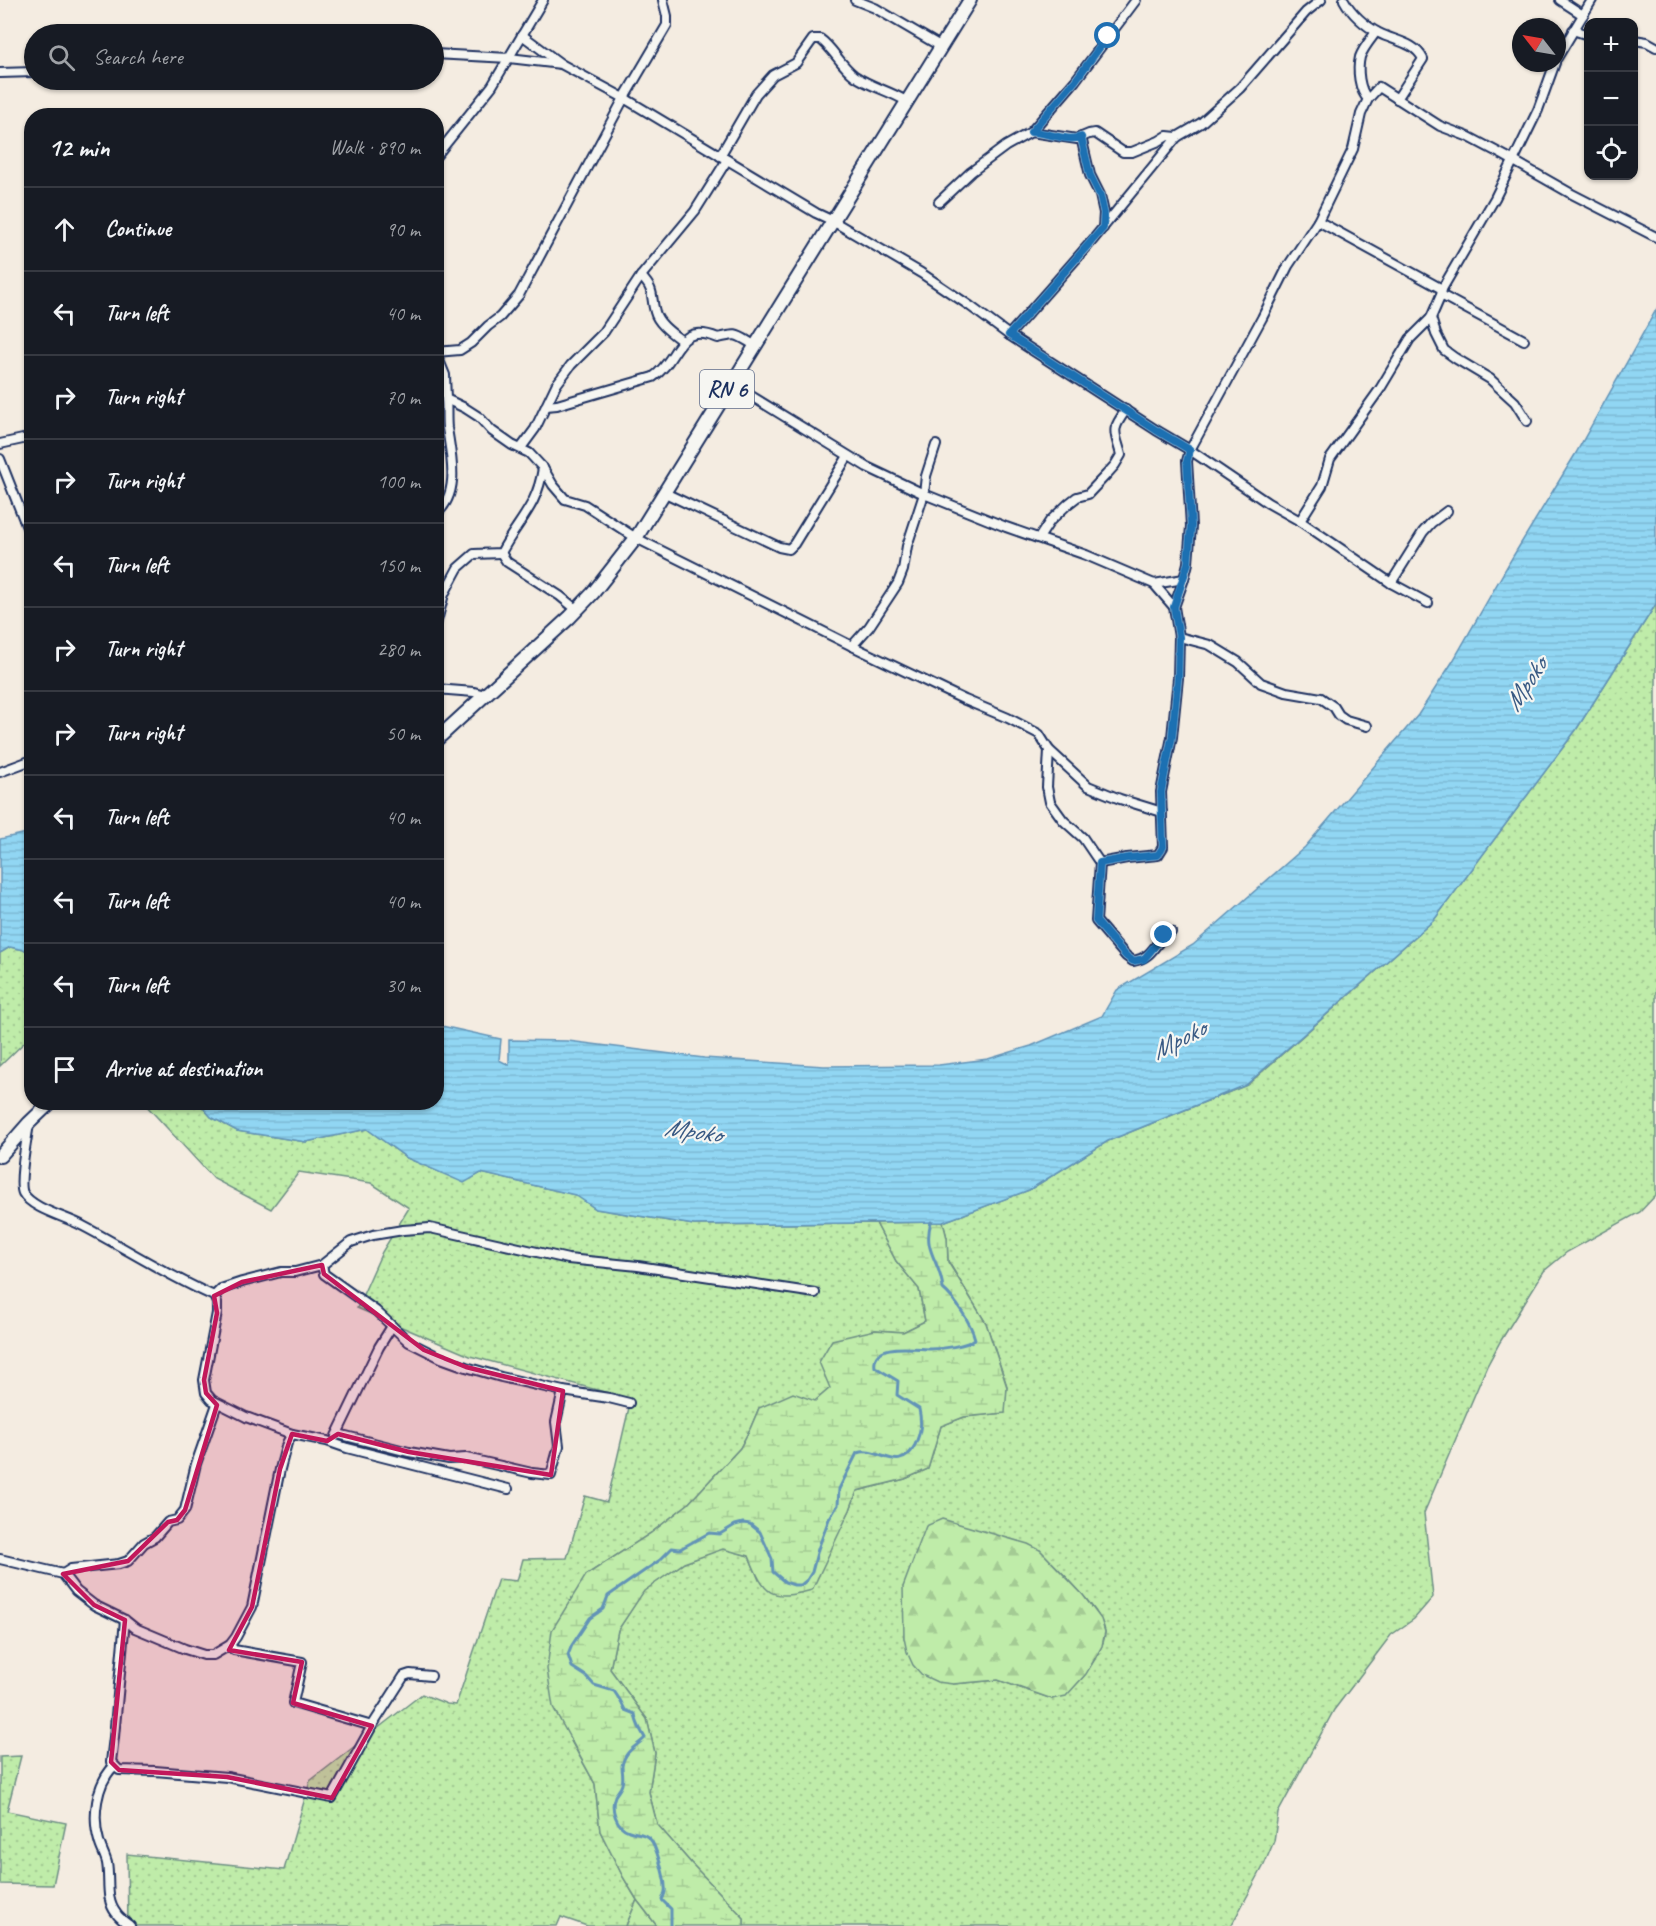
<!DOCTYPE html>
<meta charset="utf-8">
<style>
:root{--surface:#171b24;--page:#20242c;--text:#f1f3f6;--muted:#9ea1a6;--line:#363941}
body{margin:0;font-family:Caveat,sans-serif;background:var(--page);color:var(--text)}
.controls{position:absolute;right:18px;top:18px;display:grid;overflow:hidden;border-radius:12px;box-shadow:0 2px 4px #0004}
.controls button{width:54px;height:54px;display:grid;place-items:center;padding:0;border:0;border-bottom:2px solid var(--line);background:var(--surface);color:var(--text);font:30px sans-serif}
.compass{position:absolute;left:1512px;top:18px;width:54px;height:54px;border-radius:50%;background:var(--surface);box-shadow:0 2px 4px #0004;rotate:301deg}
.stop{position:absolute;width:18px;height:18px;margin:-14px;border:4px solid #1f6fb2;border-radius:50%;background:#fff}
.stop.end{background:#1f6fb2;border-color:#fff;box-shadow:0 2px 6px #0008}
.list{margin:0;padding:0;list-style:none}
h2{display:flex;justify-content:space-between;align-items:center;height:78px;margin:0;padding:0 24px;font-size:26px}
h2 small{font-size:20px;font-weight:400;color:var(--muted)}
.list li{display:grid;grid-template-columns:39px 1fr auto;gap:18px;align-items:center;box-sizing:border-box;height:84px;padding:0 24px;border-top:2px solid var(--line)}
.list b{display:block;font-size:22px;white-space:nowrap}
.list em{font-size:20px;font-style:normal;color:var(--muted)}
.icon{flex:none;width:33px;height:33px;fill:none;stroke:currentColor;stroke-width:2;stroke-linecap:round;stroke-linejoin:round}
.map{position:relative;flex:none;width:1656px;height:1926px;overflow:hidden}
.search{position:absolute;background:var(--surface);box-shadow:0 2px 4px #0004;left:24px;top:24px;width:420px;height:66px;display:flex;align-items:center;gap:15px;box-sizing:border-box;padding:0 21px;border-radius:33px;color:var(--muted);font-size:22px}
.panel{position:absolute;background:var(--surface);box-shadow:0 2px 4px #0004;left:24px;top:108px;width:420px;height:1002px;border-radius:24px}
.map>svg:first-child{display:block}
.grass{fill:url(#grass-dots);stroke:#6d8e84;stroke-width:1.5;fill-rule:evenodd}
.forest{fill:url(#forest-firs);stroke:#6d8e84;stroke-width:1.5}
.wetland{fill:url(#wetland-marsh);stroke:#6d8e84;stroke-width:1.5}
.water{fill:url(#water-rules);stroke:#6293b7;stroke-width:1.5}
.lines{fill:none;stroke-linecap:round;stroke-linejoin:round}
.stream{stroke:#6293b7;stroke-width:3}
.street-casing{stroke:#1b2f5e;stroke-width:12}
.primary-casing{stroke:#1b2f5e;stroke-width:16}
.street{stroke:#f6f6f2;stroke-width:8}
.primary{stroke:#f6f6f2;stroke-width:12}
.route{stroke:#1f6fb2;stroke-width:8}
.marked{fill:#c2185b;fill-opacity:0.2;stroke:#c2185b;stroke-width:4.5;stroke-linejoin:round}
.labels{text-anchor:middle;stroke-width:4.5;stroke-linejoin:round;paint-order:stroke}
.shield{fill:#f6f6f2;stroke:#5d6b8a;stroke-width:1.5}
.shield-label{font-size:22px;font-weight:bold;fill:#1b2f5e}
.water-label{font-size:26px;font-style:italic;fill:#385983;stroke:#f6f6f2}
</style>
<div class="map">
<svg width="1656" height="1926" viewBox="0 0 1656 1926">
<defs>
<pattern id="grass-dots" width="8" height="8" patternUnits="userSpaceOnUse" patternTransform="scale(1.5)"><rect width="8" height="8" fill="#bfeca9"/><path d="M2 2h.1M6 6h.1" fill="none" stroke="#a4cb94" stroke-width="1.8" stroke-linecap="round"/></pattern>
<pattern id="forest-firs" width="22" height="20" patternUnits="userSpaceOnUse" patternTransform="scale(1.5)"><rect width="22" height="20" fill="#bfeca9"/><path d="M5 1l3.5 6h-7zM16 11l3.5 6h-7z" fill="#a4cb94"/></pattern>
<pattern id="wetland-marsh" width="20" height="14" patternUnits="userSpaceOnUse" patternTransform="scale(1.5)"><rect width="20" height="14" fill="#bfeca9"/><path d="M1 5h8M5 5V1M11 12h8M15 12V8" fill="none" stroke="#a4cb94"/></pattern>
<pattern id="water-rules" width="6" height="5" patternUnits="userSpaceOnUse" patternTransform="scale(1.5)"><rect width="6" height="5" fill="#91d6f3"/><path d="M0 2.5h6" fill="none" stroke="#7cb8d3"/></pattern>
</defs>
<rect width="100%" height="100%" fill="#f4ece1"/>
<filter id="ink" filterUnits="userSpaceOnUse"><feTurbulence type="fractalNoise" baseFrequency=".0167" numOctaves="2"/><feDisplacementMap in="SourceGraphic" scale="12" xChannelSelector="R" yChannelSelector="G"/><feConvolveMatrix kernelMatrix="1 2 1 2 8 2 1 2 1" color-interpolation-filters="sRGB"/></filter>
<g filter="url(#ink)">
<g class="grass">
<path d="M1656,604V1195L1640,1212L1567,1252L1544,1271L1500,1342L1487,1366L1424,1513L1433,1597L1414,1619L1391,1635L1334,1710L1278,1813L1274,1841L1264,1865L1231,1926H744V1918L691,1863L657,1824L649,1792L655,1753L647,1719L610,1669L618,1630L643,1591L684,1563L723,1548L749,1556L759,1580L831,1547L850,1510L857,1491L905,1479L928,1469L941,1426L964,1417L1004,1413L1007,1386L986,1323L948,1261L947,1238L943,1222L1029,1190L1108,1141L1247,1085L1434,920L1576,730ZM1040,1550C1056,1567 1105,1612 1105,1633C1105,1643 1099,1651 1095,1659C1080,1684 1077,1685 1052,1699L998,1680L953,1684L904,1638L905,1623Z"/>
<polygon points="10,947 24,950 31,949 31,1036 0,1066 0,953"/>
<polygon points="144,1103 199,1103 211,1117 237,1131 306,1142 367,1129 407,1158 464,1182 481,1173 576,1195 596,1209 694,1225 876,1223 896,1261 919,1289 925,1321 903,1332 875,1330 830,1388 815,1401 759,1408 750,1429 740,1448 688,1504 651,1533 586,1575 571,1741 595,1784 600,1831 623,1877 637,1900 626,1926 587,1926 561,1917 557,1926 128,1926 127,1854 284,1870 310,1781 422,1694 447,1704 456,1705 498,1579 517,1581 523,1559 567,1558 585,1496 607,1502 631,1399 470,1356 357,1308 382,1252 409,1208 371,1183 299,1172 271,1209 214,1179"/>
<polygon points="21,1756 7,1811 66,1823 53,1885 0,1884 0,1757"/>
</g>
<g class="forest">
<polygon points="942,1519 1028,1544 1040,1550 1083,1595 1101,1619 1105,1632 1102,1646 1086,1674 1066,1696 1052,1699 998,1680 953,1684 937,1682 922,1675 913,1665 907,1652 904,1638 903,1587 926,1526"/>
<polygon points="637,1900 657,1926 626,1926"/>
</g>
<path class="wetland" d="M943,1222L947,1238L948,1262L986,1323L1007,1387L1005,1413L964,1417L941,1426L928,1469L905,1479L857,1491L850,1510L812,1590C770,1601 765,1596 749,1556L723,1549L684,1563L644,1591L618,1630L610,1669L647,1719L655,1753L649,1792L657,1824L691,1863L744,1918V1926H657L637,1900L623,1877L600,1831L595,1784L553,1707L547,1669L552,1630L586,1575L651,1533L688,1504L740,1448L750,1429L759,1408L793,1393L815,1401L830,1388L819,1362L832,1340L875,1330L903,1332L925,1321L919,1289L896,1261L876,1223Z"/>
<g class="water">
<polygon points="1656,310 1656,604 1576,730 1434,920 1246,1085 1108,1141 1029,1190 943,1222 694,1225 596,1209 575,1195 481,1173 464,1183 407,1158 367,1129 306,1142 237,1131 211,1117 199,1103 436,1102 437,1025 501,1039 499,1060 509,1065 509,1040 568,1041 704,1058 824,1066 939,1065 988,1059 1031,1046 1102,1016 1117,990 1193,945 1305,847 1418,715 1453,661 1512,558 1576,453"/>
<polygon points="31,832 31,949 24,950 10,947 0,953 0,839"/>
</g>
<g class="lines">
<path class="stream" d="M671,1926V1909L662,1900C664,1896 666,1891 665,1887C665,1878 656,1845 650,1839C644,1832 636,1834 629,1831C616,1827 610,1808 615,1796C617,1792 621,1789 622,1784C624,1778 622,1772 622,1766C625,1750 636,1747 645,1738C641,1730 636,1724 635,1714L625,1710L620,1700L614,1691L594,1685L586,1676L572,1667L568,1655L572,1645L590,1618L603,1609L608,1596L660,1560L672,1548L680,1549L709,1533L720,1534L735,1525L743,1523L750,1524L760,1532L772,1559L773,1572L785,1582L794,1585H801L807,1580L812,1572L818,1549L829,1519L838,1505L839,1489L857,1453C878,1445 899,1477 915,1445C921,1432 922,1423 919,1409L897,1395L898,1381L875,1367C871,1341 915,1349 930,1349C941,1349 967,1346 975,1339C971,1323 955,1299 943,1289C941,1261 922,1252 931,1222"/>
<g class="street-casing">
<g id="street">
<polyline points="855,0 875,8 940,46"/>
<path d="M1344,0C1351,13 1365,26 1379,33C1394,41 1415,42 1423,59L1397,99"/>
<polyline points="1560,0 1583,15"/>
<polyline points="1573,30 1588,35"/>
<polyline points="522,35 561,64 624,98 816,213 831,220 921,273 970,306 1009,335 1156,430 1190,450 1268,503 1300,521 1391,583 1428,603"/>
<polyline points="1634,40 1647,42 1656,47"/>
<polyline points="434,54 509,58 561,64"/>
<polyline points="1557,58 1592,0"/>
<polyline points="0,73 34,72"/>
<path d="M1368,99C1359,90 1357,70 1360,57C1363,48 1371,39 1376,32"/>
<polyline points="1031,132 1075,81 1136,0"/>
<polyline points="1081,137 1090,175 1100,195 1104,213 1103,228"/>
<polyline points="436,156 492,86 543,0"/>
<path d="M720,156L756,94L773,75L796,63L813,39H820C833,48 840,65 855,76C871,87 890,91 906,101"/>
<polyline points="939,202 971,172 1006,146 1031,132 1077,139 1089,134 1095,133 1123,152 1132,152 1159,141 1167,136 1177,137"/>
<polyline points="1318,221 1442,289"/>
<path d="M641,276C656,292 650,295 655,312C658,324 673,334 682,341"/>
<polyline points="1441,295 1524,340"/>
<polyline points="1431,318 1436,334 1444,350 1455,358 1490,379 1515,402 1527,421"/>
<polyline points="1009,335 1092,241 1177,137 1201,123 1240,88 1306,12 1321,0"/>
<polyline points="436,352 460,350 471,343 488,326 500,317 519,295 624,98 667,25 667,16 663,0"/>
<path d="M436,353L445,375L446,399L465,408L479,417L492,431L512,445L529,453L543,468L553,485L565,499L585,505L636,538L852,646L965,700L1008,718L1039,734L1049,750L1047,787L1050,802L1063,820L1083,838L1100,863L1096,921L1126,956L1133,961C1156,957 1153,941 1171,932"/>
<polyline points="730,383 867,467 924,494 1006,527 1086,555 1154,584 1184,579"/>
<path d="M546,406L557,405L653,377C680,359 676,321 718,338C738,333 736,334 754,345"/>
<polyline points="0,444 32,437"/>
<polyline points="521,448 535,429 556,385 571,365 604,332 641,276 695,211 727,160"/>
<polyline points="0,459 32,540"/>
<polyline points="663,492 779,547 789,549 794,544 848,456"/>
<path d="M436,514C461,493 451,456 447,428C446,419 447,409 446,399"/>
<polyline points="1300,521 1322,486 1330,459 1380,389 1410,339 1431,318 1441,295 1442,289 1495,198 1538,110 1555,63"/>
<path d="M1039,538L1050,521L1068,504L1077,497L1088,494L1106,475L1115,465L1121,455C1115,431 1110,432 1126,410"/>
<polyline points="501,553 507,562 560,596 577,610"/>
<polyline points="436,582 444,594 436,625"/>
<polyline points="1391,583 1423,532 1431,523 1447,511"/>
<polyline points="1154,584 1174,607"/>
<path d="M444,594L458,568L474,554L501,553C518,520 537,508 543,468"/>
<polyline points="1179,637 1210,645 1238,662 1261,683 1286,692 1321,698 1334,707 1339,715 1346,720 1367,726"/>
<polyline points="852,646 869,627 898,583 903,570 907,546 924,494 926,476 936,445"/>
<polyline points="436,689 474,692 485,695"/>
<polyline points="1049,750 1088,786 1120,799 1162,812"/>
<polyline points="0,772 32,760"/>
<polyline points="1100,863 1127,858 1158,855 1163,847 1161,792 1172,737 1178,678 1179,637 1174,607 1184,579 1188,563 1191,526 1187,461 1190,450 1262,318 1288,266 1318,221 1353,149 1361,114 1368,99 1379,87 1440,126 1469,137 1505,156 1570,193 1656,237"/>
<path d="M29,1124C27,1138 18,1183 23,1193C32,1209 67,1217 83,1226C127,1249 168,1276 214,1296L217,1303V1313L204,1380L206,1393L212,1400L246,1417L292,1434L327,1441L347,1448L508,1489"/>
<polyline points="322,1265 324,1274 376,1311 409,1342 441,1358 466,1367 501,1377 563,1391 609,1398 629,1403"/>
<polyline points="214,1296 221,1289 242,1282 281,1272 295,1272 322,1265 351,1242 373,1235 403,1230 430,1228 568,1259 638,1266 815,1293"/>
<polyline points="338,1434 409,1452 449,1459 466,1458 532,1473 551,1475 559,1446 556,1422 563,1391"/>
<polyline points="336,1436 379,1347 392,1326"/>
<polyline points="0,1559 63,1574 76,1591 94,1605 125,1620 135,1628 185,1649 204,1655 213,1655 230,1645 236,1637 252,1607 280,1469 287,1443 292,1434"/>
<polyline points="63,1574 71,1569 119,1564 128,1561 144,1543 155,1537 168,1522 177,1520 185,1510 196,1464 217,1404"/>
<polyline points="125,1620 114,1737 111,1762 119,1770 155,1771 227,1777 332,1798 372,1726 404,1676 410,1674 431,1676"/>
<polyline points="230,1645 234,1650 302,1662 293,1703 372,1726"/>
<path d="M114,1766C96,1784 92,1817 99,1841C101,1849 105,1855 107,1863C110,1880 105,1899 116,1913C119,1918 125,1922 130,1926"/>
</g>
</g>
<g class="primary-casing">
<g id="primary">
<polyline points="436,740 570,617 593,593 636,538 970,0"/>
<polyline points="0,1156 29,1123 51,1102"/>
</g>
</g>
<use href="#street" class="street"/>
<use href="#primary" class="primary"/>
</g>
</g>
<g class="lines" filter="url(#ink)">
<path class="route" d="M1108,36L1075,81L1031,132C1047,132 1066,142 1081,137L1090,175L1100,195L1104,213L1103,228L1009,335L1156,430L1190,450L1187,461L1191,526L1188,563L1174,607L1179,637L1178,678L1172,737L1161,792L1163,847L1158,855L1128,858L1100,863L1096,921L1126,956L1133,961L1144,959L1164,935"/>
</g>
<path class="marked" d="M322,1265L324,1274L424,1350L466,1367L563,1391L551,1475L409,1452L338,1434L327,1441L292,1434L280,1469L252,1607L229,1650L302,1662L293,1703L372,1726L332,1798L227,1777L119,1770L111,1762L125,1620L94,1605L63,1574L128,1561L168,1522L177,1520L185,1510L217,1405L206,1393L204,1380L217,1313L214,1296L242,1282Z"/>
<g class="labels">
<rect class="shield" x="700" y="370" width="54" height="38" rx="4.5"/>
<g class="shield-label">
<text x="727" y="397">RN 6</text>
</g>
<g class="water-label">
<text transform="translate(1525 684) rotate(-57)" y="9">Mpoko</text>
<text transform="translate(1178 1039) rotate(-27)" y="9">Mpoko</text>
<text transform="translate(693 1130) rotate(8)" y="9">Mpoko</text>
</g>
</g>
</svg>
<div class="controls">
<button>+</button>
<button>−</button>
<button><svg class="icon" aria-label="locate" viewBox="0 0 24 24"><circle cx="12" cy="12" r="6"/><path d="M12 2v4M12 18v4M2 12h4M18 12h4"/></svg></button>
</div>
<svg class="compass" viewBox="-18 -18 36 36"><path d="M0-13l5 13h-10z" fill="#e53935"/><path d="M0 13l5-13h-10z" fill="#9ea1a6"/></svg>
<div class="stop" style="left:1108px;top:36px"></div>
<div class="stop end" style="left:1164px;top:935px"></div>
<div class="search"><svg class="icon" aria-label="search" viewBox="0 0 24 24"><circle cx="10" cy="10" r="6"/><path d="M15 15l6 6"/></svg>Search here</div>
<section class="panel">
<h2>12 min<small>Walk · 890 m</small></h2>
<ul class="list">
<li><svg class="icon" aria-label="ahead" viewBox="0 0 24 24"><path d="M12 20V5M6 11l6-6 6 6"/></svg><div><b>Continue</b></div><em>90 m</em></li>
<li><svg class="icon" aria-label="left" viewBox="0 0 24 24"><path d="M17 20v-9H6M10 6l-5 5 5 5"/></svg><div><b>Turn left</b></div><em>40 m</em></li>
<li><svg class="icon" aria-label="right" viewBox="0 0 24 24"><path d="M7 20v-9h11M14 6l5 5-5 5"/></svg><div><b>Turn right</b></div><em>70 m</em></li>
<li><svg class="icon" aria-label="right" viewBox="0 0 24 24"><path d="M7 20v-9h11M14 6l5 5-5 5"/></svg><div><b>Turn right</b></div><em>100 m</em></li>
<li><svg class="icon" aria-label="left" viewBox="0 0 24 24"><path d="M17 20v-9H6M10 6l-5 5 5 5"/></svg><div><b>Turn left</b></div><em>150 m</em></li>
<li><svg class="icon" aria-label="right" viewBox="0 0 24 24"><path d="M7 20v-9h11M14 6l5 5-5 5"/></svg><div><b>Turn right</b></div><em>280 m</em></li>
<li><svg class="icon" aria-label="right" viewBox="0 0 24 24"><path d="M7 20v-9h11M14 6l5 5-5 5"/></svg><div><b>Turn right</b></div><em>50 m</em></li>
<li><svg class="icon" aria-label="left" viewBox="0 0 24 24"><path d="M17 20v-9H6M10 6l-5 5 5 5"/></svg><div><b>Turn left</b></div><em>40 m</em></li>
<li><svg class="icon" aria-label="left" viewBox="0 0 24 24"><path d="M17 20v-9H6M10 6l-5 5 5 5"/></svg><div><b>Turn left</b></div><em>40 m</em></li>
<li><svg class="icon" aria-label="left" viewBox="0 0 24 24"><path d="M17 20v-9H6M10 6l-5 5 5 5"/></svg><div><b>Turn left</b></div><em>30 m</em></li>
<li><svg class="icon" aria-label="arrive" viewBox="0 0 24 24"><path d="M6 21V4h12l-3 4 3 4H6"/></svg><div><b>Arrive at destination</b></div></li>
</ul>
</section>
</div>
